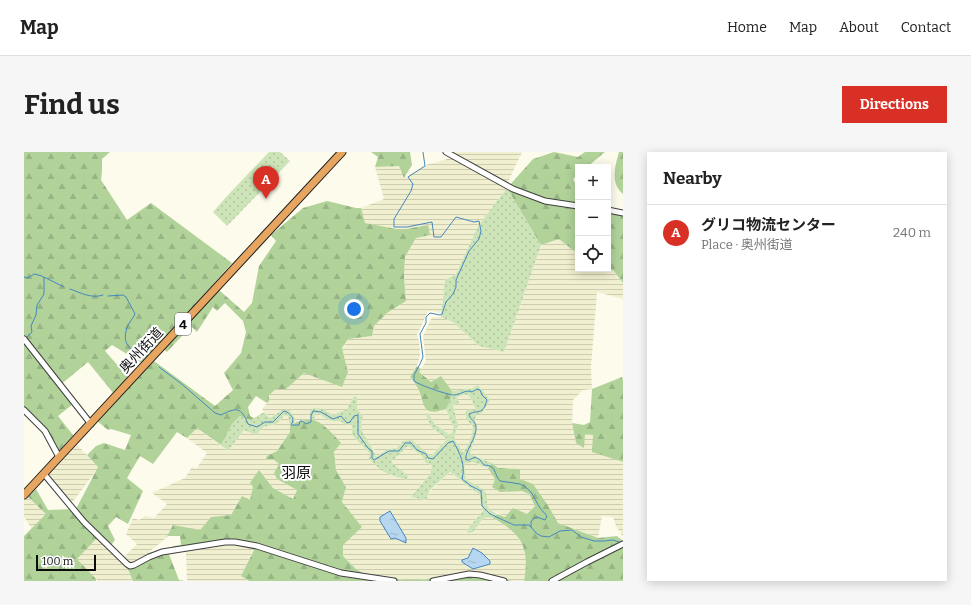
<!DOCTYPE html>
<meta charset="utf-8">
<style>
:root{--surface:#fff;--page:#f6f6f6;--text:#222;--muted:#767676;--line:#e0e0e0;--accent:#d93025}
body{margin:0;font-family:Bitter,"Noto Sans JP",serif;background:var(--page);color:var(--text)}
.controls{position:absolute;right:12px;top:12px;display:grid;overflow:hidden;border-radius:0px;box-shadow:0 2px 10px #0003}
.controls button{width:36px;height:36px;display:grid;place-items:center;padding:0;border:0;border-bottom:1px solid var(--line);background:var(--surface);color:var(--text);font:20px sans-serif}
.scale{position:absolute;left:12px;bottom:10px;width:60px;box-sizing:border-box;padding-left:4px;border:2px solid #0c0c0c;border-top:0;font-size:11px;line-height:14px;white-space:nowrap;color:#0c0c0c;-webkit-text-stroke:3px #fff;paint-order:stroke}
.you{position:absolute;left:330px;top:157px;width:14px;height:14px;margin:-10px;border:3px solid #fff;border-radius:50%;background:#1a73e8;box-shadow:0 0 0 6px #1a73e833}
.badge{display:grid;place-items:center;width:26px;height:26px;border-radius:50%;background:var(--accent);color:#fff;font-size:13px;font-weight:700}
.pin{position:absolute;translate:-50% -33px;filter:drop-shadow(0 1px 2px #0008)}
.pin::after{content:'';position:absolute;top:21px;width:14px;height:12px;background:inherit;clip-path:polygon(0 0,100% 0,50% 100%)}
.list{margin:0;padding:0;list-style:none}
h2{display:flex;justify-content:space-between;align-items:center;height:52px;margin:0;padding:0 16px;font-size:17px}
h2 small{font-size:13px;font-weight:400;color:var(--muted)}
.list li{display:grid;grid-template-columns:26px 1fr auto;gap:12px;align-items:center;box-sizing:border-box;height:56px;padding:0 16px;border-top:1px solid var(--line)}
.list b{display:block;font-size:15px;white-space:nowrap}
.list p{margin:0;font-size:13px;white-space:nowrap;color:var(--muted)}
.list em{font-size:13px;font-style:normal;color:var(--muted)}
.icon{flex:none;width:22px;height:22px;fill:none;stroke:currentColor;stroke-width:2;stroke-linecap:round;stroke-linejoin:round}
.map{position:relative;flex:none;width:599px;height:429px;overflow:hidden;border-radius:0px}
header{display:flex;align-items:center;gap:24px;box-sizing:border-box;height:56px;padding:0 20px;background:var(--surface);border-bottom:1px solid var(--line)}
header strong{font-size:19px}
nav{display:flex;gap:22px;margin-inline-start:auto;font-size:14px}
.intro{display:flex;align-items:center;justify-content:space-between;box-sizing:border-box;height:96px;padding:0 24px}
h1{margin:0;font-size:28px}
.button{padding:10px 18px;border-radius:0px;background:var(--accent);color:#fff;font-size:14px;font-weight:700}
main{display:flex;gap:24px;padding:0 24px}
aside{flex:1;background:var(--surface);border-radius:0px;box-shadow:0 2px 10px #0003}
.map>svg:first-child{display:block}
.farmland{fill:url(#farmland-rules)}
.grass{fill:url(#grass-dots);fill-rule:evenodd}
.forest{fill:url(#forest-firs)}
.water{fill:url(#water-ripples);stroke:#4487bf}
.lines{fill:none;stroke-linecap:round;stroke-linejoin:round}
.stream{stroke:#4487bf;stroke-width:1}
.minor-casing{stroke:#3f3f3f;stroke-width:7}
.highway-casing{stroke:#1d1d1d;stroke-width:9}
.minor{stroke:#fff;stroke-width:5}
.highway{stroke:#e6a561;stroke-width:7}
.labels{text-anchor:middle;stroke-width:4;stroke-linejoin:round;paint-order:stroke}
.shield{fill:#fff;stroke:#555;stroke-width:1}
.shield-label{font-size:13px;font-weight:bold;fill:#0c0c0c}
.street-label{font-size:14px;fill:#0c0c0c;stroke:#fff}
.neighbourhood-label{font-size:15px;fill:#0c0c0c;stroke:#fff}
</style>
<header>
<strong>Map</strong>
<nav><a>Home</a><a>Map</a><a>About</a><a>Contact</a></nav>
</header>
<div class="intro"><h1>Find us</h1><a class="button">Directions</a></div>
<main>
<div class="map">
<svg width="599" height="429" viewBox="0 0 599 429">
<defs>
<pattern id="farmland-rules" width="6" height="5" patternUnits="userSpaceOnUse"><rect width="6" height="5" fill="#f0efcf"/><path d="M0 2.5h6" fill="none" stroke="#cdccb1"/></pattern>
<pattern id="grass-dots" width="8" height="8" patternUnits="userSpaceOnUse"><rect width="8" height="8" fill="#cde4b9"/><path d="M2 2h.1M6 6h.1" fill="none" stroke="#afc29e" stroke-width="1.8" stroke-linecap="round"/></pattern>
<pattern id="forest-firs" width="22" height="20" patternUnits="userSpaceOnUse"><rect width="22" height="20" fill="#b1d39a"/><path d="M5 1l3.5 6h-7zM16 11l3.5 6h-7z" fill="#97b484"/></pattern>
<pattern id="water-ripples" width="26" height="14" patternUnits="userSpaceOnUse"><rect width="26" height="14" fill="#b6d7ef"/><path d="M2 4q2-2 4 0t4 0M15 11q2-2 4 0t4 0" fill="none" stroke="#9bb7cc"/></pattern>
</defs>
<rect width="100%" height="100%" fill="#fdfbec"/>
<g class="farmland">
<polygon points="427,0 498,0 484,30 457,17"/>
<polygon points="427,6 483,36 454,74 432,122 421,128 418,159 415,161 408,159 404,159 393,183 395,189 396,203 394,211 386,226 393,233 397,244 398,250 416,260 422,257 428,271 430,277 426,283 411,272 405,262 408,276 423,287 407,304 379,289 373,296 364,297 352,305 350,297 343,291 338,280 337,269 339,264 333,256 333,245 330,244 323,257 309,263 299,258 286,264 286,267 281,269 276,268 270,271 270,266 258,258 246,266 238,257 245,249 245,243 252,237 261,237 280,221 324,220 318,197 324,187 348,184 350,174 363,161 382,149 380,125 381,105 392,86 404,73 377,79 340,71 337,56 360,47 351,15 375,14 380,26 402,13"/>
<polygon points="535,87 554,102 554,117 583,117 590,119 599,131 599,147 573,140 567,215 568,237 559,238 549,248 548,271 552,291 561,282 569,283 596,310 599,310 599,385 592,374 589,365 578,364 574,386 534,371 525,355 496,327 495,317 474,316 468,311 446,302 453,279 451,266 453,263 459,260 463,255 447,237 443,236 433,239 428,239 417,224 407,230 395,220 402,209 399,184 408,165 417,165 429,170 455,194 480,200 517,93"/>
<polygon points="442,242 446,245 452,258 443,268 449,275 448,288 443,295 438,300 430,287 434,273 429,253 434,251 433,245"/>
<polygon points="294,261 305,268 310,270 316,269 328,272 328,283 366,323 375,324 382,328 383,324 367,310 384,294 398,304 401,310 408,314 406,322 387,345 402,348 406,339 426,320 449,338 455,342 459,359 443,378 449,380 457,369 462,364 469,366 489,378 501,396 503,414 500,429 489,429 453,421 437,421 397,428 380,428 339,421 332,417 319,404 318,350 322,335 312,318 308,281 290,268 291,262"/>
<polygon points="261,263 264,264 266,270 266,280 253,299 243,304 241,308 249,307 255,312 253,327 273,338 269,347 249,336 235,318 226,348 218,344 207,363 187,365 176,378 149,374 142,386 124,401 109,411 104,409 100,405 113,392 102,382 109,366 115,368 121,364 130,366 143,352 128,341 161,326 168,315 172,317 183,301 163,286 173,276 204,299 220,278 252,272"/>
<polygon points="53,293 75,315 47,352 25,323"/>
<polygon points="448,310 464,316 471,327 468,335 488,339 498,339 505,342 511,354 503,362 481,365 465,357 462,352 462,344 460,339 442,327 440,312"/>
<polygon points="3,345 23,362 8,377 0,365 0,348"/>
<polygon points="73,386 103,415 109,429 74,429 52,407"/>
<polygon points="200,392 211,392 231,395 217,424 224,429 163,429 162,399"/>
</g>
<g class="grass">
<polygon points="245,0 256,0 266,9 203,74 189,60 203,44"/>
<polygon points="483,36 517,93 480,200 455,194 429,170 417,165 421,128 432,122 454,74"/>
<path d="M454,233L466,248L459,260L453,263L451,266L453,279L446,302L468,311L464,316L448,310L440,312L442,327C447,331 458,335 461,340C467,351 456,352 473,362L469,366L462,365L457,369L449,380L444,381L443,378L459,359L455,342L449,338L426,320L406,338L402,348L387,345L406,322L408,314L401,310L398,304L384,294L367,310L384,324L382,328C377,325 372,325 367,323C358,320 351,313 345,307L346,302L328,283V272L322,273L316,269C307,271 301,266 294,261L291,262L290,268L286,267V259L290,256L299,257L309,263L323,257L330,244L333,245V256L339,264C332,283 349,290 352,305L364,297L373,296L379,289L388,288L407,304L423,287L408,276L401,261L405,262L411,272L426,283L430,277L422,257L426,250L428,239C435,239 440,235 447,237ZM442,242L446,245L452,258L445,257L441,260L443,268L449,275C448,285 446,292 439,300L430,287L434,273L429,253L435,251L433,245Z"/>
<polygon points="258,258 265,258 271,266 270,271 266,275 264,264 261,263 252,272 239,275 232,283 220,278 204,299 197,293 208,272 216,264 228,269 230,266 240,260 246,266"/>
</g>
<g class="forest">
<polygon points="0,0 86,0 78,7 78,19 77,28 103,68 127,51 208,111 135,194 118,211 88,193 81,199 104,225 90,242 64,210 35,234 49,252 34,264 49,283 35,299 0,261"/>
<polygon points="347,0 386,0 388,13 380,26 375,14 351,15 354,5"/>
<polygon points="530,0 554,5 561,0 581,0 563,15 554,15 554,23 549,27 554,37 554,102 535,87 517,93 483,36 509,7"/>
<path d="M595,0H599V42C586,31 591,14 595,0Z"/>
<polygon points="303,49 332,56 337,56 341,71 377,78 404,73 406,83 392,86 381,105 380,125 382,149 363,161 350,174 348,184 324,187 318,196 324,220 318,235 280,221 262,237 252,237 245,243 245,249 243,251 232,244 224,255 226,264 230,266 228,269 216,264 208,272 197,293 173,276 163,286 153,280 129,312 116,304 103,326 119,339 104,372 92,365 84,374 91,388 84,397 73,386 53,407 72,427 72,429 0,429 0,384 22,362 4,345 12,337 24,358 52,357 74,315 63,303 72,294 80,291 101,298 107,283 87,277 84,278 73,269 130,209 191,254 209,238 200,221 217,201 222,180 219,169 201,151 193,159 189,155 173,180 167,174 143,200 139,197 195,138 220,160 228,151 235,114 252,89 247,83 279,56"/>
<polygon points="584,59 599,61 599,131 590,119 583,117"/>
<path d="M393,214L397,217L395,220L407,230L417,224L428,239L426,250L422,257C394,267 402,247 392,233C391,230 388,228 386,225Z"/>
<polygon points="598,225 599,228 599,310 568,300 569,283 561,282 560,296 552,291 548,271 560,273 566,270 568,237"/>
<path d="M286,267C298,269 309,282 317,291L310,300L312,318L322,335L318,350L338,375L319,393V404L332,417L339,421L380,428H397L437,421H453L489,429H225L217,424L231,396L223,391L150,397L149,394L157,393L156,384H144L142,386L149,373L176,378L187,365L207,363L218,344L226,348L229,335L226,331L235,318L249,336L269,347L273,338L253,327L250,321L255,312L249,307L241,308L243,304L253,299L266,280V275C274,267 277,270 286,267Z"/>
<path d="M468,311L474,316L496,317V327L509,332L525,355L534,371L574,386L593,384L599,389V429H500C506,396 498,382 469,366L473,362L481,365L489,356L503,362L511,354L505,342L498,339L476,340L468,335L471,327L464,316Z"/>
<polygon points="143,397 155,428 161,429 109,429 103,415 124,401"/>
</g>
<g class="water">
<polygon points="366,359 382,386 382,391 371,386 367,387 356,369 356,365"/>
<polygon points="449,396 458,401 466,409 466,412 449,417 438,410 438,408 444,406"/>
</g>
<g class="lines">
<g class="stream">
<path d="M399,0L401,14L384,25L389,32L387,39L370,67V75H383L408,70L410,85H417L432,65L450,70L455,69L457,79L455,87L445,99L432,128V135L429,142L422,150L418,162L416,163L406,161L402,165V171L396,182L399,205L396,212L390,223V229C395,233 424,243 430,243C437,243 441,237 448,240L453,237L456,238L458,243L463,248C458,264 456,257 445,262C445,267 452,269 452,275C453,286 440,300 442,308H445L451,305L456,308L460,313C473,313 469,321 476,329L496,332L500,334L507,340L516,356L523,364L521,368L513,365L509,367L507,370V375"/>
<polyline points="0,125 4,126 10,122 18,124 20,126 20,142 13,153 12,163 7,174 8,180 2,186"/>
<polyline points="20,125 40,135"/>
<path d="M46,137C57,141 68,147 79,143"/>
<path d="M84,144L99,143L102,145L111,162C109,167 104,171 103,176C97,194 108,199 122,204"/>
<path d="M135,215L159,233L191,261L197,263C213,255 217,255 224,272L233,275L241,270H249L260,259L263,260C268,264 271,267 267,273H275L276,269H278L282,272L287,270V264L289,259L297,260L309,267L317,264L323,271L326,270L330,264L334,263V282L344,296L348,299V306L350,308L365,299H375L381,291H387L393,298L402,302L404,306L409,307L424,291L429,289C436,301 442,314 438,327L447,334L457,339L458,354L466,362L490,373H505L507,375L512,381L517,384L525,385L536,379L548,378L557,385L570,389H580L589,388L595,390"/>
</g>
<g class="minor-casing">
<g id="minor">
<polyline points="422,0 489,37 521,49 554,54"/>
<polyline points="584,58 599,61"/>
<polyline points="0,187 67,272"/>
<polyline points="0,258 21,279 35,305"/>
<polyline points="20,322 60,370 103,412 106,414 110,413 125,405 138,400 201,390 211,390 233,394 317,421 370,429"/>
<polyline points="409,429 445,422 456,423 480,429"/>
<polyline points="528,429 563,410 599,392"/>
</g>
</g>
<g class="highway-casing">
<polyline id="highway" points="0,343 318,0"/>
</g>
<use href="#minor" class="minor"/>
<use href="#highway" class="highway"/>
</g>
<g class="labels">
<rect class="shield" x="151" y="161" width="16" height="22" rx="3"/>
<g class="shield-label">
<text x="159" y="177">4</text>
</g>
<g class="street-label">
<text transform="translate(117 198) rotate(-47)" y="5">奥州街道</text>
</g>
<g class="neighbourhood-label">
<text x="272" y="326">羽原</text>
</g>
</g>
</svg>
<div class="controls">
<button>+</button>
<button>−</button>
<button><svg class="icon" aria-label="locate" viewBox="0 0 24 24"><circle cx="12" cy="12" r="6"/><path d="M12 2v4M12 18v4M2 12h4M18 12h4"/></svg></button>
</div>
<div class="scale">100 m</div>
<div class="you"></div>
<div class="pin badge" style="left:242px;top:47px">A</div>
</div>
<aside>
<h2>Nearby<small></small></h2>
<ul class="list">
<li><span class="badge">A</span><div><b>グリコ物流センター</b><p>Place · 奥州街道</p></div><em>240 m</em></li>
</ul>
</aside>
</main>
